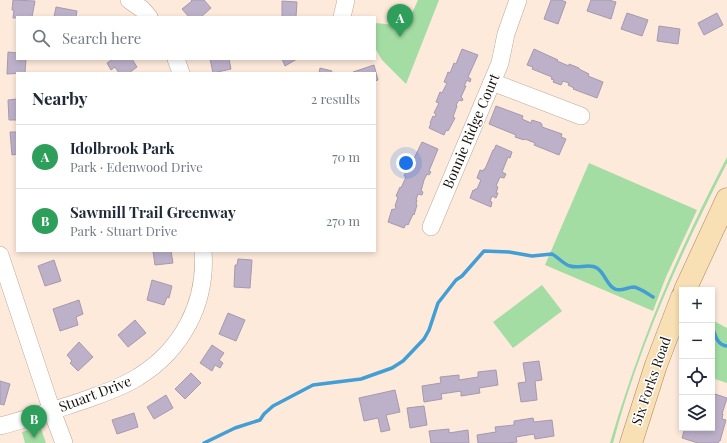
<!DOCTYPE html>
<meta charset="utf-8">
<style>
:root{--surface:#fff;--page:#f6f6f7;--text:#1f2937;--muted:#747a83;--line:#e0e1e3;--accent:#0b8043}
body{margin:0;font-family:"Playfair Display",serif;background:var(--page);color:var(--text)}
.controls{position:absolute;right:12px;bottom:12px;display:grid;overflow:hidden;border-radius:0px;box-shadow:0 2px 6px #0003}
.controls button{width:36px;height:36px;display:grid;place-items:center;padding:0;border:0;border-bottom:1px solid var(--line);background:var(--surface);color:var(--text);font:20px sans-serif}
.you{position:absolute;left:406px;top:163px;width:14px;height:14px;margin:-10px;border:3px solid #fff;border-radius:50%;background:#1a73e8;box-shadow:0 0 0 6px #1a73e833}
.badge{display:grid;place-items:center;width:26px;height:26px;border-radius:50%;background:var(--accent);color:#fff;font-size:13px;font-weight:700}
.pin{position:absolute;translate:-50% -33px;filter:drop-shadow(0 1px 2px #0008)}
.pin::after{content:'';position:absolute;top:21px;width:14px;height:12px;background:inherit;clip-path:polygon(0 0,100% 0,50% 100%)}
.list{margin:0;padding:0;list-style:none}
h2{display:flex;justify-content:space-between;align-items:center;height:52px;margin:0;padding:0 16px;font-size:17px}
h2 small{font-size:13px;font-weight:400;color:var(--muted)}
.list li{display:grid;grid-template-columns:26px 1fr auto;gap:12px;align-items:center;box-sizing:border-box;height:64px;padding:0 16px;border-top:1px solid var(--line)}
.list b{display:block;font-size:15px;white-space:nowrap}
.list p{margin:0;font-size:13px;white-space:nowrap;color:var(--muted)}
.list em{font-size:13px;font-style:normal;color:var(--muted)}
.icon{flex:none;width:22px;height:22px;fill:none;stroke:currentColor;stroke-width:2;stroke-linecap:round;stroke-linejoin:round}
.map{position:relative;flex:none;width:727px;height:443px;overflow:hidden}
.search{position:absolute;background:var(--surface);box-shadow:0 2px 6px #0003;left:16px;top:16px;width:360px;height:44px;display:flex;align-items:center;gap:10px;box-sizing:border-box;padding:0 14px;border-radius:0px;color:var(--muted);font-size:15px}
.panel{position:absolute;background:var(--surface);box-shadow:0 2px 6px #0003;left:16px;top:72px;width:360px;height:180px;border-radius:0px}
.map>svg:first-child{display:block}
.green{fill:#a3dda3}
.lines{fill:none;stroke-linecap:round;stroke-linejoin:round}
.stream{stroke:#429ed5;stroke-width:3.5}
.building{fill:#bdb1c9;stroke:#a599b0}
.minor-casing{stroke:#bda896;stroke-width:18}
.major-casing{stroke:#a78958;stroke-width:23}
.minor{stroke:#fff;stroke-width:17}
.major{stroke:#f9dfb4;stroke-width:22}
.labels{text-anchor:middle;stroke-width:3;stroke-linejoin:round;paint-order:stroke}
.street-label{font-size:14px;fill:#171009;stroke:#fff}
</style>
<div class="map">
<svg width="727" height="443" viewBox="0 0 727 443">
<rect width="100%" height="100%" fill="#fdeadb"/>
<g class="green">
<polygon points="418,0 439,0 406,84 382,60 375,48 375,23 406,26"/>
<path d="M727,157V163C681,253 639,345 613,443H610C632,369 659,297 692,228C703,204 715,180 727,157Z"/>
<polygon points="589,163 697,210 666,277 653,311 545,265"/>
<polygon points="542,285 562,311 513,348 493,322"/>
<polygon points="712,320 727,328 727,383 712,378"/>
<polygon points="40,426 46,443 25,443 22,432"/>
</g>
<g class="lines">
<g class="stream">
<path d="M712,326C715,335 717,345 727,346"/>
<path d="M204,443L235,428L260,420L264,414L273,406L313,385L361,379L392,368L403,361L424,339L429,330L438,303L456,280L462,276L484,251L509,252L532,256L552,254C558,257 563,264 570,266C579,269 589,263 597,268C605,273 607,286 615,289C622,292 627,287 634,287C640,288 648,294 653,297"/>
</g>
</g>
<g class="building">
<polygon points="13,0 35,1 32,17 13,18 14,10 12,10"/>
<polygon points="191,0 204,0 211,8 201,17 189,17 182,9 192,1"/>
<polygon points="551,0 561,0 566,2 558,24 544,19"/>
<polygon points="591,0 609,0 616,2 611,19 587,11"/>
<polygon points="282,1 297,2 296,17 282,17"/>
<polygon points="56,7 77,11 76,17 54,17"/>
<polygon points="627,13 648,20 642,36 621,29"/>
<polygon points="717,13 723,25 704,35 698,23"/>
<polygon points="659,26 680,29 678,44 657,41"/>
<polygon points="462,49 478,55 468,77 471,79 470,82 467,80 464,86 466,86 461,97 463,99 462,101 459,100 456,105 457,106 453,117 455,118 448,131 446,130 444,135 429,128 431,123 430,123 433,116 435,117 436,114 434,113 439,103 436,102 440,92 442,93 447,83 444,82 447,75 448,72 450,73 454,63 456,64"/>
<polygon points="534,49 558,60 557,61 569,66 569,64 579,68 579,69 589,74 588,76 603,82 597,98 573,89 574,88 568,85 569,83 563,81 561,85 553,82 554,80 551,79 552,77 532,69 533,67 527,65"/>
<polygon points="8,52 17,53 17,59 26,59 25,73 7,74"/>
<polygon points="113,59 132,59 137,67 129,73 119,73 115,67 111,70 107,63"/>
<polygon points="210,59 229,59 231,69 213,73"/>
<polygon points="282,59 297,59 285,66"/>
<polygon points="374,65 378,80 375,81 375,73 353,73 353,72"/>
<polygon points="320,68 332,71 331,73 319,73"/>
<polygon points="17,99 17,120 9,120 8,100"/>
<polygon points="496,106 523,116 522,119 531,123 532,120 541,123 542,125 542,127 562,134 561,137 566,139 559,155 534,145 535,143 525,139 524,140 515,137 516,135 489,124"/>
<polygon points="10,132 17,132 17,154 12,155"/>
<polygon points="422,142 438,149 429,171 431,172 429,175 427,174 424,180 421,191 423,192 422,195 418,194 416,200 417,200 416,204 417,205 414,215 413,214 408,225 406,224 404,228 388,222 392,209 394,210 396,207 395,206 398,197 396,196 400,187 401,188 406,177 404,176 408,166 410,167"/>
<polygon points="496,145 512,152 510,158 508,157 502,172 506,174 504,178 500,177 496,186 498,187 496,193 498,193 496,198 492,196 490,201 492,202 491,207 470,198 473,190 474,191 475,189 477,189 481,180 477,178 480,170 483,171 484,169 485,169 493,150 494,150"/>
<polygon points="153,251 171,251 173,263 155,265"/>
<polygon points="238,259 252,260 250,288 234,287 235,265 237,265"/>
<polygon points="54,260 61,281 45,286 38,266"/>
<polygon points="152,280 172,286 169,298 167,297 164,305 147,300"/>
<polygon points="79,300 83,314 76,317 78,325 60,331 53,309"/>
<polygon points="228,313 245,320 236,341 219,334"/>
<polygon points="135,320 146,333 128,347 118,335"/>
<polygon points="79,342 93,357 78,371 70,363 72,361 67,355"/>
<polygon points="212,345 224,353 219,360 223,363 220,368 215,365 212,371 200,363"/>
<polygon points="539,361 542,380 535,381 537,400 521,402 518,383 526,382 523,363"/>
<polygon points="496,370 498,385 479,388 480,393 461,396 461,391 441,394 442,399 424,402 422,386 441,383 440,377 459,375 459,380 478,377 478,372"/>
<polygon points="191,373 201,383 185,399 175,389"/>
<polygon points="0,381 10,384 4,405 0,404"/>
<polygon points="395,390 400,412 386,415 390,430 381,432 378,418 364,421 359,398"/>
<polygon points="712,393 727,398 722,414 723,414 722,419 726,420 720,441 719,441 718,443 698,443 682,438 685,428 712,428"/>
<polygon points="166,395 173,408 154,419 147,407"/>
<polygon points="424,406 427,425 410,428 407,408"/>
<polygon points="134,413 138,427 117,434 112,420"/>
<polygon points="533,418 534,422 552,420 554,436 535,439 534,434 516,437 517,442 507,443 478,443 477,435 496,432 495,427 514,425 514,421"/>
<polygon points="449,429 449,433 468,430 469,443 431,443 429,431"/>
</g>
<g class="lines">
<g class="minor-casing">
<g id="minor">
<polyline points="129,0 142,9 149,17"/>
<polyline points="342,17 346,0"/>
<polyline points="176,59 181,73"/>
<polyline points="492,82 581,116"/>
<polyline points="431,227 500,63 506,34 518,0"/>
<polyline points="0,255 52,411 64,443"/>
<path d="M0,426C28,419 54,410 82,401C101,394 121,388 138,377C182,350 207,303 203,251"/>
</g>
</g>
<g class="major-casing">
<g id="major">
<polyline points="685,290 727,199"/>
<polyline points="631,443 656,365 682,297"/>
</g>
</g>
<use href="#minor" class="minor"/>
<use href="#major" class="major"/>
</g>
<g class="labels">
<g class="street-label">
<text transform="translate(471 131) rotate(-67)" y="5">Bonnie Ridge Court</text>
<text transform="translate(651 381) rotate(-71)" y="5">Six Forks Road</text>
<text transform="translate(95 394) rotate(-21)" y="5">Stuart Drive</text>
</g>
</g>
</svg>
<div class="controls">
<button>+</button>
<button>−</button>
<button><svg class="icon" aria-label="locate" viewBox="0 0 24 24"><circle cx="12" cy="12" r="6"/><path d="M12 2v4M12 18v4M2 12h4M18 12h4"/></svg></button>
<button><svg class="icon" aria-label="layers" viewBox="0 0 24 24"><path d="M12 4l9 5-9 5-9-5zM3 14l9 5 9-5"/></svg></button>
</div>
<div class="you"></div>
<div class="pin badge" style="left:400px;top:37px;background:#2e9e5b">A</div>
<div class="pin badge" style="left:34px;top:438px;background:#2e9e5b">B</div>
<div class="search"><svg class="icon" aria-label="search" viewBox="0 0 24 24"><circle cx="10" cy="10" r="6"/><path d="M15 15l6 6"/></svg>Search here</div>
<section class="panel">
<h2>Nearby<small>2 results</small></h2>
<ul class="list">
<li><span class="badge" style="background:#2e9e5b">A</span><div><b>Idolbrook Park</b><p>Park · Edenwood Drive</p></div><em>70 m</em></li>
<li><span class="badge" style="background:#2e9e5b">B</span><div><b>Sawmill Trail Greenway</b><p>Park · Stuart Drive</p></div><em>270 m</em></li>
</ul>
</section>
</div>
